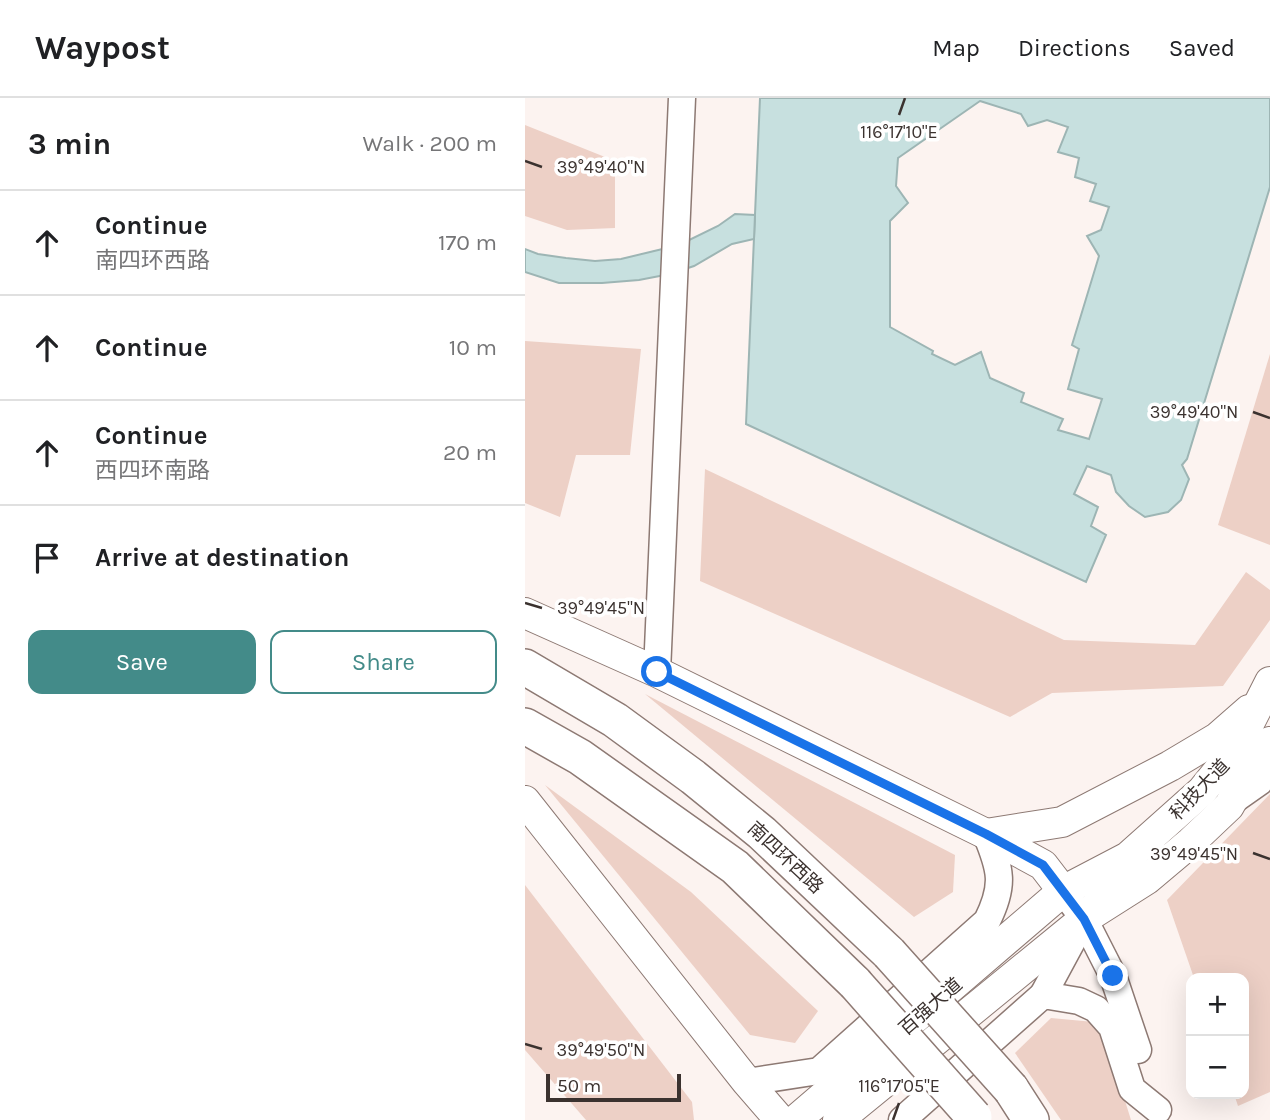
<!DOCTYPE html>
<meta charset="utf-8">
<style>
:root{--surface:#fff;--page:#f6f6f6;--text:#202124;--muted:#757577;--line:#e0e0e0;--accent:#438b89}
body{margin:0;font-family:Karla,"Noto Sans SC",sans-serif;background:var(--page);color:var(--text)}
.controls{position:absolute;right:21px;bottom:21px;display:grid;overflow:hidden;border-radius:14px;box-shadow:0 7px 28px #0002}
.controls button{width:63px;height:63px;display:grid;place-items:center;padding:0;border:0;border-bottom:2px solid var(--line);background:var(--surface);color:var(--text);font:35px sans-serif}
.scale{position:absolute;left:21px;bottom:18px;width:135px;box-sizing:border-box;padding-left:7px;border:4px solid #3b322f;border-top:0;font-size:19px;line-height:24px;white-space:nowrap;color:#3b322f;-webkit-text-stroke:5px #fff;paint-order:stroke}
.stop{position:absolute;width:21px;height:21px;margin:-16px;border:5px solid #1a73e8;border-radius:50%;background:#fff}
.stop.end{background:#1a73e8;border-color:#fff;box-shadow:0 2px 7px #0008}
.list{margin:0;padding:0;list-style:none}
h2{display:flex;justify-content:space-between;align-items:center;height:91px;margin:0;padding:0 28px;font-size:30px}
h2 small{font-size:23px;font-weight:400;color:var(--muted)}
.list li{display:grid;grid-template-columns:46px 1fr auto;gap:21px;align-items:center;box-sizing:border-box;height:105px;padding:0 28px;border-top:2px solid var(--line)}
.list b{display:block;font-size:26px;white-space:nowrap}
.list p{margin:0;font-size:23px;white-space:nowrap;color:var(--muted)}
.list em{font-size:23px;font-style:normal;color:var(--muted)}
.actions{display:flex;gap:14px;padding:21px 28px}
.actions a{flex:1;padding:16px 0;border:2px solid var(--accent);border-radius:14px;text-align:center;font-size:24px;color:var(--accent)}
.actions .main{background:var(--accent);color:#fff}
.icon{flex:none;width:38px;height:38px;fill:none;stroke:currentColor;stroke-width:2;stroke-linecap:round;stroke-linejoin:round}
.map{position:relative;flex:none;width:745px;height:1022px;overflow:hidden}
header{display:flex;align-items:center;gap:42px;box-sizing:border-box;height:98px;padding:0 35px;background:var(--surface);border-bottom:2px solid var(--line)}
header strong{font-size:33px}
nav{display:flex;gap:38px;margin-inline-start:auto;font-size:24px}
main{display:flex}
aside{flex:1;background:var(--surface)}
.map>svg:first-child{display:block}
.green{fill:#edd0c6}
.building{fill:#c7e0df;stroke:#9db5b4;stroke-width:2;fill-rule:evenodd}
.lines{fill:none;stroke-linecap:round;stroke-linejoin:round}
.minor-casing{stroke:#8d7973;stroke-width:24}
.tertiary-casing{stroke:#8d7973;stroke-width:29}
.secondary-casing{stroke:#8d7973;stroke-width:32}
.trunk-casing{stroke:#8d7973;stroke-width:38}
.minor{stroke:#fff;stroke-width:21}
.tertiary{stroke:#fff;stroke-width:26}
.secondary{stroke:#fff;stroke-width:30}
.trunk{stroke:#fff;stroke-width:35}
.trunk-bridge-casing{stroke:#8d7973;stroke-width:38;stroke-linecap:butt}
.trunk-bridge{stroke:#fff;stroke-width:35}
.route{stroke:#1a73e8;stroke-width:9}
.ticks{fill:none;stroke:#3b322f;stroke-width:2.5}
.labels{text-anchor:middle;stroke-width:7;stroke-linejoin:round;paint-order:stroke}
.street-label{font-size:19px;fill:#3b322f;stroke:#fff}
.ticks-label{font-size:18px;text-anchor:middle;fill:#3b322f;stroke:#fff;stroke-width:7;stroke-linejoin:round;paint-order:stroke}
</style>
<header>
<strong>Waypost</strong>
<nav><a>Map</a><a>Directions</a><a>Saved</a></nav>
</header>
<main>
<aside>
<h2>3 min<small>Walk · 200 m</small></h2>
<ul class="list">
<li><svg class="icon" aria-label="ahead" viewBox="0 0 24 24"><path d="M12 20V5M6 11l6-6 6 6"/></svg><div><b>Continue</b><p>南四环西路</p></div><em>170 m</em></li>
<li><svg class="icon" aria-label="ahead" viewBox="0 0 24 24"><path d="M12 20V5M6 11l6-6 6 6"/></svg><div><b>Continue</b></div><em>10 m</em></li>
<li><svg class="icon" aria-label="ahead" viewBox="0 0 24 24"><path d="M12 20V5M6 11l6-6 6 6"/></svg><div><b>Continue</b><p>西四环南路</p></div><em>20 m</em></li>
<li><svg class="icon" aria-label="arrive" viewBox="0 0 24 24"><path d="M6 21V4h12l-3 4 3 4H6"/></svg><div><b>Arrive at destination</b></div></li>
</ul>
<div class="actions"><a class="main">Save</a><a>Share</a></div>
</aside>
<div class="map">
<svg width="745" height="1022" viewBox="0 0 745 1022">
<rect width="100%" height="100%" fill="#fcf3f0"/>
<g class="green">
<polygon points="0,27 90,63 90,130 42,132 0,118"/>
<polygon points="0,243 116,251 105,357 51,357 35,419 0,405"/>
<polygon points="745,256 745,447 693,427"/>
<polygon points="180,371 539,542 670,547 721,474 745,492 745,522 698,588 527,595 485,619 175,483"/>
<polygon points="120,596 430,757 428,794 389,819"/>
<polygon points="20,687 166,794 293,913 270,945 225,937"/>
<polygon points="745,696 745,994 713,1008 709,996 719,996 719,880 669,880 642,802"/>
<polygon points="0,787 167,1004 169,1022 61,1022 0,952"/>
<polygon points="526,920 569,924 579,936 606,1022 536,1022 490,955"/>
</g>
<g class="building">
<path d="M235,0H745V89L662,361L657,367L664,381L656,402L643,414L620,419L604,408L591,394L586,377L562,368L549,396L573,409L566,428L581,437L561,484L221,326ZM455,3L496,16L503,28L522,22L543,29L533,54L554,60L550,79L571,86L565,103L584,109L576,132L562,138L574,158L547,247L554,251L543,291L577,301L564,341L533,332L538,321L496,304L499,295L465,280L456,254L430,267L407,256L408,253L365,229V123L383,105L371,88L373,60Z"/>
<polygon points="210,116 230,117 229,141 207,146 169,168 145,176 114,182 77,185 34,185 0,174 0,151 13,156 41,160 70,163 96,161 154,147 193,128"/>
</g>
<g class="lines">
<g class="minor-casing">
<polyline id="minor" points="709,705 736,686 745,675"/>
</g>
<g class="tertiary-casing">
<g id="tertiary">
<polyline points="132,574 157,0"/>
<polyline points="538,793 559,821 588,878 613,952"/>
<polyline points="518,897 559,821 603,759"/>
<path d="M222,984L294,973L462,823C480,787 476,772 461,736"/>
<polyline points="377,1022 518,897 554,903 571,911 587,929 607,991 633,1012"/>
</g>
</g>
<g class="secondary-casing">
<g id="secondary">
<polyline points="0,515 132,574 461,736 518,767 538,793"/>
<polyline points="0,703 222,984 255,1022"/>
<polyline points="461,736 537,724 645,668 692,640 724,612"/>
<polyline points="271,1022 538,793 603,759 677,693 711,651 745,584"/>
<polyline points="313,1022 559,821 622,781 666,744 704,708 727,667 745,644"/>
</g>
</g>
<g class="trunk-casing">
<g id="trunk">
<polyline points="0,569 90,622 168,679 237,735 364,855"/>
<polyline points="0,628 55,659 210,769 330,885"/>
<polyline points="486,991 506,1022"/>
</g>
</g>
<use href="#minor" class="minor"/>
<use href="#tertiary" class="tertiary"/>
<use href="#secondary" class="secondary"/>
<use href="#trunk" class="trunk"/>
<g class="trunk-bridge-casing">
<g id="trunk-bridge">
<polyline points="364,855 486,991"/>
<polyline points="330,885 449,1019"/>
</g>
</g>
<use href="#trunk-bridge" class="trunk-bridge"/>
</g>
<g class="lines">
<polyline class="route" points="132,574 461,736 518,767 559,821 588,878"/>
</g>
<path class="ticks" d="M374,17L380,0M0,63L17,69M728,314L745,320M0,505L17,510M728,755L745,761M0,946L17,951M368,1022L374,1005"/>
<g class="labels">
<g class="street-label">
<text transform="translate(674 691) rotate(-46)" y="7">科技大道</text>
<text transform="translate(261 759) rotate(43)" y="7">南四环西路</text>
<text transform="translate(405 908) rotate(-41)" y="7">百强大道</text>
</g>
</g>
<g class="ticks-label">
<text x="374" y="40">116°17'10"E</text>
<text x="76" y="75">39°49'40"N</text>
<text x="669" y="320">39°49'40"N</text>
<text x="76" y="516">39°49'45"N</text>
<text x="669" y="762">39°49'45"N</text>
<text x="76" y="958">39°49'50"N</text>
<text x="374" y="994">116°17'05"E</text>
</g>
</svg>
<div class="controls">
<button>+</button>
<button>−</button>
</div>
<div class="scale">50 m</div>
<div class="stop" style="left:132px;top:574px"></div>
<div class="stop end" style="left:588px;top:878px"></div>
</div>
</main>
